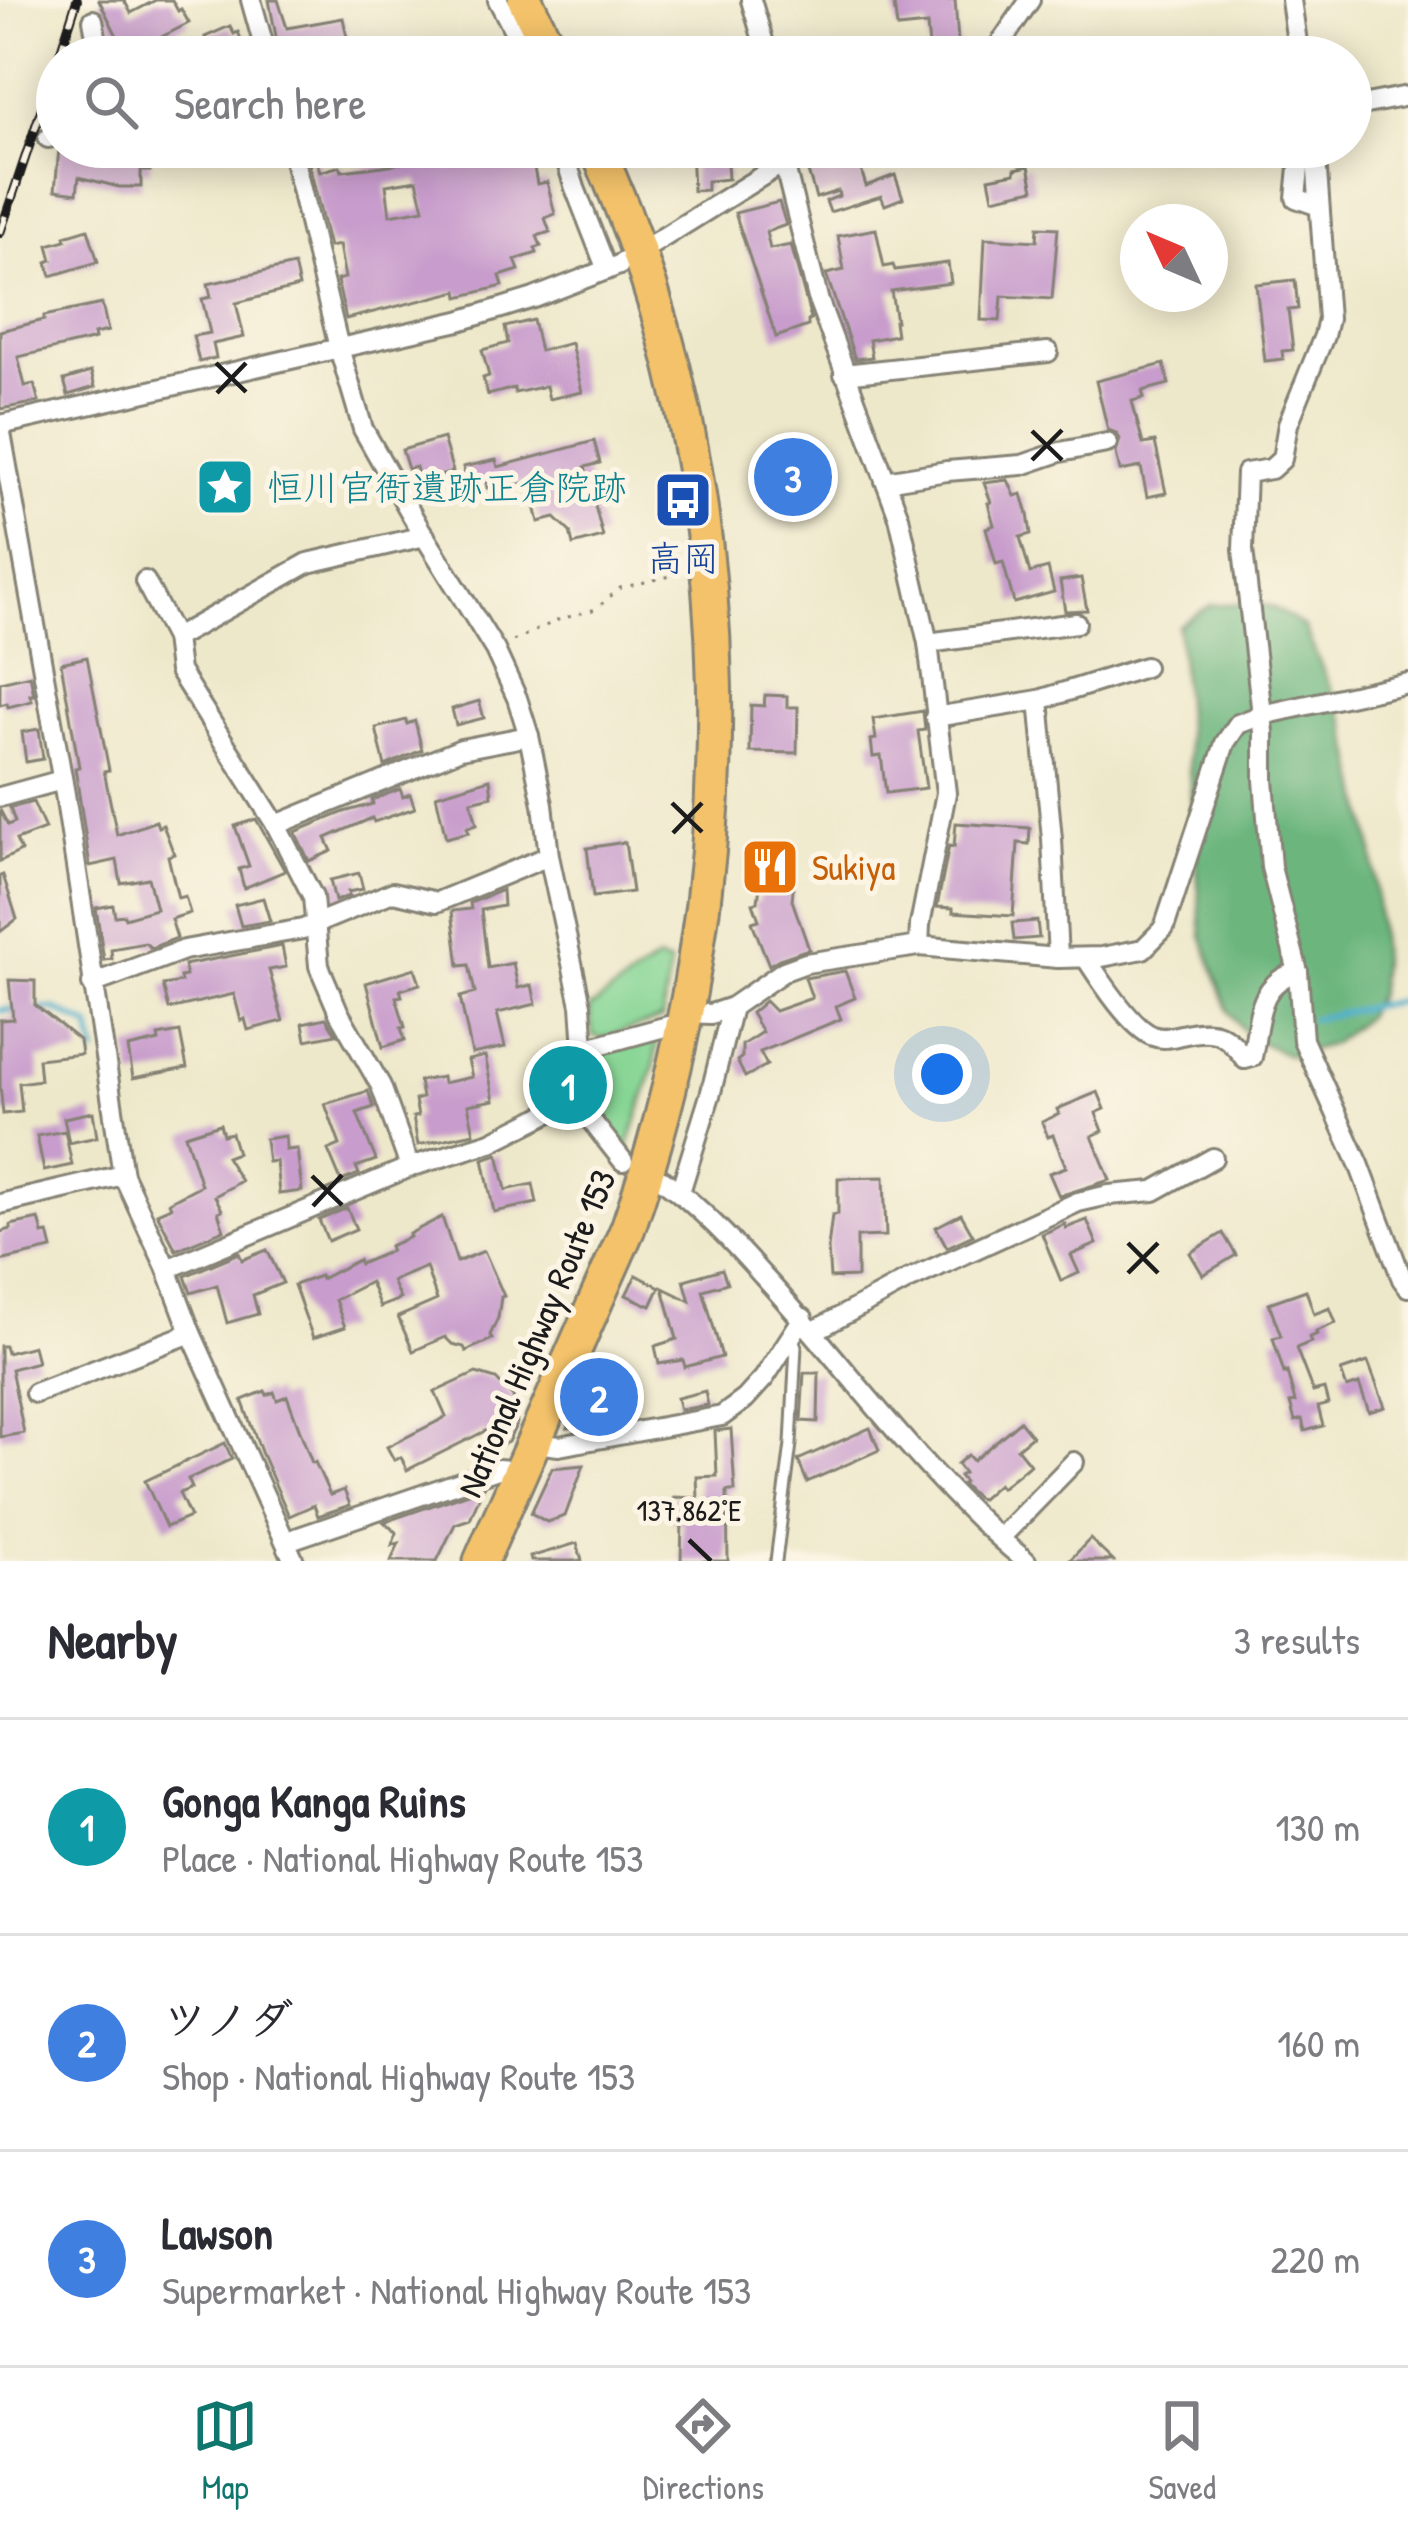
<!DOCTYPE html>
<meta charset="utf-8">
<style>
:root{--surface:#fff;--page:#f7f7f7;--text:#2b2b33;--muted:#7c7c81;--line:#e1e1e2;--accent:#0f766e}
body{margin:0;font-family:"Patrick Hand","Klee One",sans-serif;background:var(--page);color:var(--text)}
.compass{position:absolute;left:1120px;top:204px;width:108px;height:108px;border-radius:50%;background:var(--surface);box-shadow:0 6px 30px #0003;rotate:314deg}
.you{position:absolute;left:942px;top:1074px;width:42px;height:42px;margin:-30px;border:9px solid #fff;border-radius:50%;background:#1a73e8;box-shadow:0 0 0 18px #1a73e833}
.badge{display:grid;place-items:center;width:78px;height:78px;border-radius:50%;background:var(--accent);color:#fff;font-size:39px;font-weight:700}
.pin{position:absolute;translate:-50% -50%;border:6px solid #fff;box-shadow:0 3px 12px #0006}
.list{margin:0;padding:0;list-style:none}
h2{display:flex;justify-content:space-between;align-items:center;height:156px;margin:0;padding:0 48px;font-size:51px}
h2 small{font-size:39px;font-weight:400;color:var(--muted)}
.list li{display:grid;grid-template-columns:78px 1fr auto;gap:36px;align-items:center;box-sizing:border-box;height:216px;padding:0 48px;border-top:3px solid var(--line)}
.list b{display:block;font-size:45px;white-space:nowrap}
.list p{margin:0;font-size:39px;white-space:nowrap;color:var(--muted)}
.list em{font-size:39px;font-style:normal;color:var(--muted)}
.icon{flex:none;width:66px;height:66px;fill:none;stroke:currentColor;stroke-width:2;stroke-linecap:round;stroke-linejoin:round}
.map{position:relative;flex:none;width:1408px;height:1561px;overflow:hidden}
.search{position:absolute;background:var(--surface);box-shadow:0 6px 30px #0003;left:36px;right:36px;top:36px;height:132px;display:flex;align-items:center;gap:30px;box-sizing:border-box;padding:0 42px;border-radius:66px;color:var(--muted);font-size:45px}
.sheet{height:804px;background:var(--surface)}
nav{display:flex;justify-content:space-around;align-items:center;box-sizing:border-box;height:168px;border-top:3px solid var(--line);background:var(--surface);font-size:33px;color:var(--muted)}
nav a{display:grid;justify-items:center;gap:6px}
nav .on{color:var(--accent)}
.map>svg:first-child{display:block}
.green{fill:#86d594;stroke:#517858;stroke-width:3}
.forest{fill:#6cb67e;stroke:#44694d;stroke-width:3}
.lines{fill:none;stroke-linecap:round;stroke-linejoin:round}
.stream{stroke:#4caecb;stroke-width:6}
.building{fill:#c89ccc;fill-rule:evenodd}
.lane-casing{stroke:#858274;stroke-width:15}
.street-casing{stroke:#858274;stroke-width:24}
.highway-casing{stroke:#858274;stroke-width:39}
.path{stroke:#858274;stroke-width:3;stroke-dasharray:3 9;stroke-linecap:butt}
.lane{stroke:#fff;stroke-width:9}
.street{stroke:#fff;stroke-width:18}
.highway{stroke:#f3c26a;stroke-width:33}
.rail-casing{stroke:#1c1c1c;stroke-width:10}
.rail{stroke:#fcf5e5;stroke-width:6;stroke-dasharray:18;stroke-linecap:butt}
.ticks{fill:none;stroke:#1c1c1c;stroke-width:4.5}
.labels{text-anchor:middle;stroke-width:10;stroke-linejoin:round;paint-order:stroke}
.culture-label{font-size:36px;fill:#0d838f;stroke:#fcf5e5;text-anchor:start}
.transit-label{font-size:36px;fill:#164399;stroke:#fcf5e5}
.food-label{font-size:36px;fill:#c56008;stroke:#fcf5e5;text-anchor:start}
.street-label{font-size:36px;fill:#1c1c1c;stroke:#fcf5e5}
.ticks-label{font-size:30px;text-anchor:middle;fill:#1c1c1c;stroke:#fcf5e5;stroke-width:10;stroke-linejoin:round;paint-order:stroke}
</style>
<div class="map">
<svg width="1408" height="1561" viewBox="0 0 1408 1561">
<rect width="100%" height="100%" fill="#fcf5e5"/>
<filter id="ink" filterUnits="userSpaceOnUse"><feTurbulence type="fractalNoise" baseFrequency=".00833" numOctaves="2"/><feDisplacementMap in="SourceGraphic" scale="24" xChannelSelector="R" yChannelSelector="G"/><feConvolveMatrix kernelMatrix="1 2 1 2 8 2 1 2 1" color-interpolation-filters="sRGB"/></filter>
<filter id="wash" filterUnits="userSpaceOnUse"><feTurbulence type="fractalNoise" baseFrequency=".004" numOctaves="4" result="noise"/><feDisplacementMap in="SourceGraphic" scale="48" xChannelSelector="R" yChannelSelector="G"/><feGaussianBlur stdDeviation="2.7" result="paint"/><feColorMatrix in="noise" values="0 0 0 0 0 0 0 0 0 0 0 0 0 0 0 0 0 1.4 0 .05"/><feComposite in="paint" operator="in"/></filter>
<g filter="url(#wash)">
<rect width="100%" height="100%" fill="#eee8cb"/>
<g class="green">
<polygon points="657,960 670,964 662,1019 602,1038 593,1036 589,1009"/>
<polygon points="654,1035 657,1039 654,1067 627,1151 594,1110 592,1055"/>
</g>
<polygon class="forest" points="1244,603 1271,606 1304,627 1346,723 1373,850 1381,961 1378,994 1365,1017 1332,1044 1290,1056 1248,1037 1228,1010 1202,935 1178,626 1211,605"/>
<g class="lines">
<g class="stream">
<polyline points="34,1009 55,1009 90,1026 96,1053"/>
<polyline points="0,1010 20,1009"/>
<polyline points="1312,1019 1408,999"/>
</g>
</g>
<g id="blocks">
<g class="building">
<polygon points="99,0 124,0 131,13 156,0 172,0 178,11 181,9 189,23 142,47 146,57 117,57 112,45 120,42"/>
<polygon points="269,0 278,0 287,28 343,18 348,42 352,42 356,57 280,57"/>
<polygon points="917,0 955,0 959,56 930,57 927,25 897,28 894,4"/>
<polygon points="230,26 234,34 238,32 247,53 238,57 214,57 205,37"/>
<polygon points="64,147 88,150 88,147 121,153 121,147 151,147 150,171 141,171 141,187 119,187 79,177 77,193 55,190 59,149"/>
<path d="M449,147H530L537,184L547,182L555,214L545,218L550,232L537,236L541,246L535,248L537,253L515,260L519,270L500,276L503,286L459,297L458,291L346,319L337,280L345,278L339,245L329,247L309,164L317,162L320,172L340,166L342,171L383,166L442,156ZM417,180L424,209L390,215L386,185Z"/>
<polygon points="691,147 726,147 728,179 707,181 707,190 693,191"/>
<polygon points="855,150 866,186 895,175 903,198 885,205 881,196 830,212 826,201 839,196 838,191 816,198 807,168"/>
<polygon points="1029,166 1034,189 993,198 989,178 1015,173 1015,169"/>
<polygon points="779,202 786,225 766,232 770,249 791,245 811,319 808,321 808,326 776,337 735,213"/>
<polygon points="1038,227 1058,228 1052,299 1002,296 1000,321 981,320 985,238 1037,241"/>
<polygon points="88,229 98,262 51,276 47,262 52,260 48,245 66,240 65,236"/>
<polygon points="876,229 884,267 893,265 895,270 948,263 951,283 891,291 896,321 894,321 896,335 869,340 872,357 855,359 826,274 844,270 838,236"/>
<polygon points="294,265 299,287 236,303 244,337 213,344 216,358 199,362 193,336 210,333 202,299 211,297 208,284"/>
<polygon points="1295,280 1298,309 1288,310 1293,350 1282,351 1283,359 1265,361 1256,284"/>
<polygon points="102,304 108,331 94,334 95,339 18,357 25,386 34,384 39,402 0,409 0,331 44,320 44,316"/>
<polygon points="533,320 540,351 571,343 582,392 549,399 546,386 515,393 514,388 488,395 483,378 489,376 482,350 508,343 505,327"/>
<polygon points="1164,364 1169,384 1142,391 1144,398 1132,401 1143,444 1155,442 1166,493 1147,497 1141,467 1120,471 1116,453 1120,439 1116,433 1108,430 1096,381"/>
<polygon points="91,372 95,387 68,395 64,380"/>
<polygon points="443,438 453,472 420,482 416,467 408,469 402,450"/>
<polygon points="594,441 600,463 585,467 603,537 573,545 570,532 555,518 539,522 529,482 517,485 516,481 487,488 486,481 467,485 463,467 496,460 498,467"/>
<polygon points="806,447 814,489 779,496 768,452"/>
<polygon points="1008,480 1015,496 1022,494 1028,514 1031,534 1020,537 1030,573 1048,568 1054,592 1014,603 1003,562 996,564 986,528 994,525 988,503 991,502 984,483"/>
<polygon points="1081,578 1087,610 1065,611 1060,581"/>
<polygon points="87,657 109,770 104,771 117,835 156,821 158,827 163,825 174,854 168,856 178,898 185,896 190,913 171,919 177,938 151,948 145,943 111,949 112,959 104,960 96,908 113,905 115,916 124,915 125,918 156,909 148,878 121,883 117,860 90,866 75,768 79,767 61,663"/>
<polygon points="30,675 34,695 30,695 32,701 8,707 7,703 0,705 0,682"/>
<polygon points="765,695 787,696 787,707 798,707 797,753 750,752 751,705 764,706"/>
<polygon points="479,701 484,718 456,725 452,709"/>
<polygon points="923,711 925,730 918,731 926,788 886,793 881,756 873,757 871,740 876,739 873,719"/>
<polygon points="406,720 407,724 415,721 422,750 385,766 376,728"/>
<polygon points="39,729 43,759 26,762 22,732"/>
<polygon points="490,779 492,796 471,801 477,824 467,827 469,832 446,838 436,795"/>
<polygon points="400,789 403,797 410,794 415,808 374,822 372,818 326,838 332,851 309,861 295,832 344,812 373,804 372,800"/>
<polygon points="33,802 45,829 16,840 21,851 0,861 0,810 8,825 15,822 10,808"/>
<polygon points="256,819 285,871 244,888 239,869 249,866 235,826"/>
<polygon points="956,823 1030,828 1029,844 1018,843 1013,916 953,912 953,908 937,907 949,846 954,847"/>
<polygon points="625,842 632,892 593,897 587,848"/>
<polygon points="749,855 796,861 792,900 809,949 779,959 769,965 752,922 759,920 753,903 758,902 761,878 746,876"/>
<polygon points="359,873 363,889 348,892 349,896 335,901 330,880"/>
<polygon points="3,875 17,919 0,932 0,876"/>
<polygon points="502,890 503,906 481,910 488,968 513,963 518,988 532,985 536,1004 497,1013 505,1047 472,1054 460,997 475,993 469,965 459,966 452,911 471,909 470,903"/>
<polygon points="263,898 270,921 241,926 235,905"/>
<polygon points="1037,921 1039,938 1014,940 1012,923"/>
<polygon points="282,946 286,967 269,970 283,1021 248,1030 245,1019 241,1021 234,994 169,1009 163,985 181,982 180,977 186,976 184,965"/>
<polygon points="415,968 420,984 400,990 402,996 396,997 405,1027 401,1028 405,1040 383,1047 366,983"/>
<polygon points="845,971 855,998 836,1006 841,1019 760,1052 767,1065 745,1077 737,1061 742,1057 742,1045 762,1032 751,1013 765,1001 775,1011 812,998 805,978"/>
<polygon points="9,980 35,981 35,1005 79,1040 81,1054 38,1059 40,1080 19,1083 22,1112 3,1114 0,1086 0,1020 13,1019"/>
<polygon points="326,1018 336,1034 306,1040 303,1023"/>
<polygon points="180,1032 187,1068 133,1078 128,1048 159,1041 158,1036"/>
<polygon points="485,1056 494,1100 468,1105 474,1133 418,1145 413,1117 418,1116 415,1100 422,1098 419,1081 442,1077 443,1083 472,1077 468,1060"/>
<polygon points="368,1091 374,1107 357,1113 376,1160 356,1167 359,1174 341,1181 328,1150 340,1145 325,1104"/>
<polygon points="1098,1092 1105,1109 1096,1113 1103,1131 1092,1136 1110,1180 1059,1196 1049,1173 1066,1167 1053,1135 1048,1137 1042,1122 1059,1114 1057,1109"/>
<polygon points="93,1112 97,1137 69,1143 64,1118"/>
<polygon points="220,1124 223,1135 231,1133 237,1153 226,1157 241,1181 215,1196 222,1210 218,1212 224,1230 176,1250 157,1213 171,1207 169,1202 201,1185 185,1135"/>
<polygon points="65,1131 72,1165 44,1171 37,1136"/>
<polygon points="285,1136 286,1150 297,1149 302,1191 279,1194 276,1161 268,1162 265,1139"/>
<polygon points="498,1154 506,1190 533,1184 537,1203 494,1212 483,1159"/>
<polygon points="884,1177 886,1236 857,1237 857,1277 830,1278 828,1248 832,1215 838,1214 838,1178"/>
<polygon points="347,1208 356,1229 328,1241 319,1220"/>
<polygon points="961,1214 973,1235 947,1247 936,1227"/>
<polygon points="442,1217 457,1262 484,1251 504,1296 501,1297 498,1318 490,1335 492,1339 466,1351 464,1347 452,1344 445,1337 413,1351 398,1317 437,1300 426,1267 392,1281 400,1299 380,1307 370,1282 335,1300 345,1327 313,1338 294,1285 320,1276 321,1279 358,1260 360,1264 391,1251 389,1246 410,1237 409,1234"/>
<polygon points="39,1219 43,1234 48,1233 52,1249 0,1261 0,1232 11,1229 11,1225"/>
<polygon points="1087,1220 1097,1244 1071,1255 1079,1273 1061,1281 1042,1234 1065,1224 1066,1228"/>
<polygon points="1223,1233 1236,1255 1203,1275 1190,1253"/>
<polygon points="267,1250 283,1283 253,1295 258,1314 227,1323 217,1285 191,1293 185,1276 239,1253 242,1260"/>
<polygon points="722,1269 727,1283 703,1290 722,1357 685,1367 683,1360 659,1364 655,1346 677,1339 663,1288 690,1301 684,1280"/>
<polygon points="636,1275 660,1287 651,1306 626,1295"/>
<polygon points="1306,1290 1314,1314 1330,1308 1336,1323 1316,1331 1317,1334 1309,1337 1311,1342 1296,1348 1313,1392 1324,1389 1328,1404 1318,1407 1323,1426 1305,1431 1302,1419 1295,1421 1290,1403 1295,1402 1287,1372 1284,1373 1273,1338 1281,1336 1269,1303"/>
<polygon points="0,1346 5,1346 7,1353 33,1346 37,1362 11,1369 24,1433 0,1437"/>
<polygon points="597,1359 628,1371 622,1385 607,1390 612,1409 606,1423 568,1428"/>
<polygon points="1368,1362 1385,1407 1369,1412 1359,1384 1347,1388 1341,1371"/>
<polygon points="476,1373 496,1379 513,1397 517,1423 508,1442 494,1449 485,1431 407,1470 401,1457 394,1460 387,1447 446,1417 435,1392"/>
<polygon points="804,1373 819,1373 818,1422 801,1421"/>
<polygon points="265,1391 267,1395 274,1392 277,1400 287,1396 312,1463 315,1462 330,1495 344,1490 350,1505 318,1516 314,1505 289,1516 261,1452 242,1400"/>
<polygon points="705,1391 708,1405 680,1410 677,1398"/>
<polygon points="1020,1421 1032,1436 1017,1448 1030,1464 1001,1488 998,1484 981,1499 977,1498 962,1484 964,1482 959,1476 964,1473 957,1464 968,1455 973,1461"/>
<polygon points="870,1428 879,1450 807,1482 798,1460"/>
<polygon points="731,1429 735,1491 727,1491 728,1561 681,1561 682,1521 673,1521 674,1497 698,1498 697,1477 717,1476 715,1431"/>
<polygon points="225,1443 232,1459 188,1479 192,1488 179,1493 190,1517 166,1527 145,1481"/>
<polygon points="584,1465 565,1516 547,1522 531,1513 552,1468"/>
<polygon points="483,1488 470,1519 455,1524 437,1561 391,1561 399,1543 392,1545 397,1533 384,1522"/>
<polygon points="1090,1539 1113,1561 1069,1561"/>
<polygon points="577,1543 582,1561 531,1561 530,1557"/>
</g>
</g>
</g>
<g filter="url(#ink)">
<use href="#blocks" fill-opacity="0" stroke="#858274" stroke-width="3"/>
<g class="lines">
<g class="lane-casing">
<g id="lane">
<polyline points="293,154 414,150 440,147"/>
<polyline points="776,1561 791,1444 796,1346 792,1337"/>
</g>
</g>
<g class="street-casing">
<g id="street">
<polyline points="251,0 267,57"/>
<polyline points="498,0 528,57"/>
<polyline points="751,0 768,57"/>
<polyline points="1291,0 1299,57"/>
<polyline points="93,20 100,57"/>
<polyline points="991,57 1030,0"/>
<polyline points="1351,107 1408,96"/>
<polyline points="48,138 57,136"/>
<polyline points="291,147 339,348 363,429 417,524 495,650 517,698 529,736 543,804 549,856 581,1005 584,1049 583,1110 623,1161"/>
<polyline points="562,147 575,188 607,270"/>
<polyline points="785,147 787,175 819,302 899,517 928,643 946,793 920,925 919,946"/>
<polyline points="1301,147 1296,198 1319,206"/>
<polyline points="1318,147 1316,158 1328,319 1324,336 1288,424 1282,459 1271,469 1246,473 1243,550 1264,732 1264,780 1271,867 1298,972 1303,1040 1359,1164 1402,1279 1408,1287"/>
<polyline points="844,374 1048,352"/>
<polyline points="0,425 459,321 534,298 619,265 786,161 821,147"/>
<polyline points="0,427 65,794 123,1175 167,1269 191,1333 294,1561"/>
<polyline points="885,481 947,471 1022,465 1060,452 1107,443"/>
<polyline points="145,581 175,638"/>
<polyline points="928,643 1076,623"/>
<polyline points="1039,700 1052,839 1058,958"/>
<polyline points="935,717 1039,700 1145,667"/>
<polyline points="0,797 62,780"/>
<polyline points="276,825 461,749 529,736"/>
<path d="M1086,958C1099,978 1131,1028 1153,1036C1163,1040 1172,1037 1181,1035C1215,1027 1225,1032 1245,1059L1252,1057C1260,1022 1255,983 1298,972"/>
<polyline points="92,984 184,950 303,929 393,892 437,902 549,856"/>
<polyline points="686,1013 711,1014 732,1007 784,971 806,963 919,946 1058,958 1102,957 1143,949 1164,928 1225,743 1238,724 1262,715 1408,683"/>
<polyline points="584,1049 668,1026 683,1029"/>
<polyline points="410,1167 381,1086 339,1013 319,966 313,897 276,825 179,671 175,638 308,563 425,536"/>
<path d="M663,1180C701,1208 732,1241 763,1276C851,1371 925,1479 1026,1561"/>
<polyline points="680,1192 711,1092 732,1007"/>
<polyline points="0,1204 123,1175"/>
<polyline points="167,1269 410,1167 491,1142 582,1096"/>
<polyline points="814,1331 908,1280 1078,1202 1109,1195 1154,1191 1213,1158"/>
<polyline points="35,1393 191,1333"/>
<polyline points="535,1443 559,1446 722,1416 745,1399 764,1378 803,1318"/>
<polyline points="1000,1538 1074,1462"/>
<polyline points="287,1541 498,1469 522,1471"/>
</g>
</g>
<g class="highway-casing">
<g id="highway">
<polyline points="525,0 553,57"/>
<path d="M481,1561L628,1228C747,882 750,483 596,147"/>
</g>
</g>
<polyline class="path" points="513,641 558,620 596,609 620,588 679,574"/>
<use href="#lane" class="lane"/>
<use href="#street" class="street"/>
<use href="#highway" class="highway"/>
<g class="rail-casing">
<g id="rail">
<polyline points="59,57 77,0"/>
<polyline points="0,233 57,63"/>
</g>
</g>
<use href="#rail" class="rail"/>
</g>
</g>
<path class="ticks" d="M216,363L246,392M217,393L246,363M1032,431L1062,460M1032,460L1062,430M672,803L702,832M673,833L702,803M312,1176L342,1205M313,1206L342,1175M1128,1243L1158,1273M1128,1273L1158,1243M689,1540L711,1561"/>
<defs>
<g id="sight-square" transform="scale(3)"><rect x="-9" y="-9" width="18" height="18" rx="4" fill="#0f9aa8" stroke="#fcf5e5"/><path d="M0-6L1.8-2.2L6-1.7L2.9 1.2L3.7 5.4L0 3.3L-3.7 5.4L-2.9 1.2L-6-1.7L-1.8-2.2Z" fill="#fff"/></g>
<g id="bus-square" transform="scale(3)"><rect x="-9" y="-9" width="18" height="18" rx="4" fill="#1a4fb4" stroke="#fcf5e5"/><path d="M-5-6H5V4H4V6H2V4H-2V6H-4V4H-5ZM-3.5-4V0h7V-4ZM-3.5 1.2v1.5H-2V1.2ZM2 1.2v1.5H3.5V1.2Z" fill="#fff"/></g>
<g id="restaurant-square" transform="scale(3)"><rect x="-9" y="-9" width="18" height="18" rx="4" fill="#e8710a" stroke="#fcf5e5"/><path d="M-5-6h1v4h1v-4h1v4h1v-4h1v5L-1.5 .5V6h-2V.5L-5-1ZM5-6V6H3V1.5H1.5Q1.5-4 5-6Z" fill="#fff"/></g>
</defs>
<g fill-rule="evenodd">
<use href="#sight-square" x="225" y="487"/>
<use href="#bus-square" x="683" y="500"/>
<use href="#restaurant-square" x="770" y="867"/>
</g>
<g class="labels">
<g class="culture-label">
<text x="267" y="500">恒川官衙遺跡正倉院跡</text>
</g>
<g class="transit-label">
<text x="683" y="571">高岡</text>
</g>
<g class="food-label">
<text x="812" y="880">Sukiya</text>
</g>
<g class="street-label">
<text transform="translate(536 1333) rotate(-67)" y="13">National Highway Route 153</text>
</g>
</g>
<g class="ticks-label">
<text x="689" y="1521">137.862°E</text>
</g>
</svg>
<svg class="compass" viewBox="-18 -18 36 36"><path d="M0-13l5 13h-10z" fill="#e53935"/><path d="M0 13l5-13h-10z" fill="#7c7c81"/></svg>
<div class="you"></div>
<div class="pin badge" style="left:568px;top:1085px;background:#0f9aa8">1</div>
<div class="pin badge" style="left:599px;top:1397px;background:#3f7fe0">2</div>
<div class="pin badge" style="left:793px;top:477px;background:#3f7fe0">3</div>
<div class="search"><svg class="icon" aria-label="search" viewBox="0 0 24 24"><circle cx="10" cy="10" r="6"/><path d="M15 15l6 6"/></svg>Search here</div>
</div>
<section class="sheet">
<h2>Nearby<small>3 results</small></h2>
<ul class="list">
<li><span class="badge" style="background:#0f9aa8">1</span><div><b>Gonga Kanga Ruins</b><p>Place · National Highway Route 153</p></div><em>130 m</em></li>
<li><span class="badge" style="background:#3f7fe0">2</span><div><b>ツノダ</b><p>Shop · National Highway Route 153</p></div><em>160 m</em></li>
<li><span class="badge" style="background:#3f7fe0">3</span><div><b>Lawson</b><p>Supermarket · National Highway Route 153</p></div><em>220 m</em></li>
</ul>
</section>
<nav>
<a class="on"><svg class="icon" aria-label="map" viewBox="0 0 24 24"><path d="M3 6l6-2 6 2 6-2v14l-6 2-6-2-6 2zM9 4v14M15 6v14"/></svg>Map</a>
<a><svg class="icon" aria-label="directions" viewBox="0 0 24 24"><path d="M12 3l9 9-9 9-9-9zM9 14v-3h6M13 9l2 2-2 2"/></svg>Directions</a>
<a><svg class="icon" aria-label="saved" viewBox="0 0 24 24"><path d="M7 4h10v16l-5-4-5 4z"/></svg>Saved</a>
</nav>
